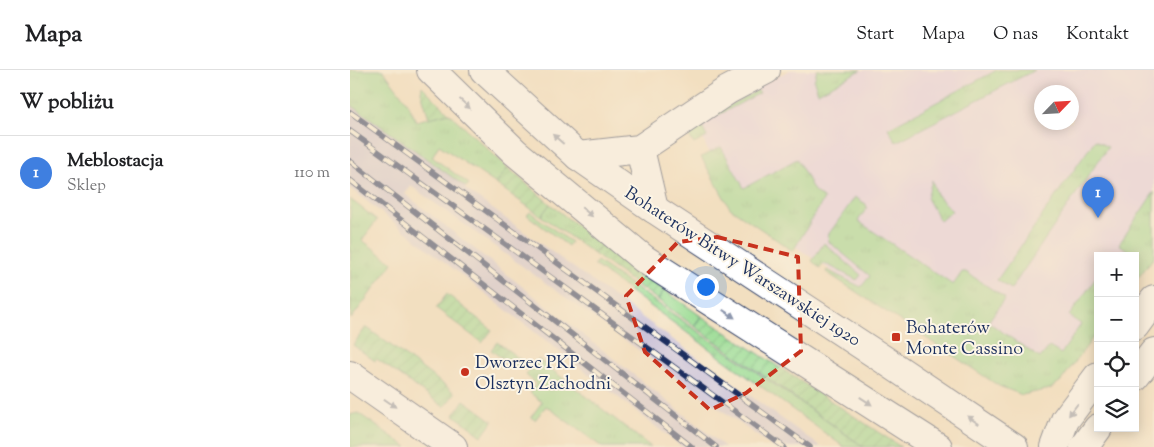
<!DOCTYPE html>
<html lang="pl">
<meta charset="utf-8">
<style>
:root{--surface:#fff;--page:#f2f2f2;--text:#202124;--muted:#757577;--line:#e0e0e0;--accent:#d93025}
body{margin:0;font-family:"Sorts Mill Goudy",serif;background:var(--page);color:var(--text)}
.controls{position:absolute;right:15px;bottom:15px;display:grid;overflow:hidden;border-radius:0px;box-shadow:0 2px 12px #0003}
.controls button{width:45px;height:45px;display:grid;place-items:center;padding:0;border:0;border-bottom:1px solid var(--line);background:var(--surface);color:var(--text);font:25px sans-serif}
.compass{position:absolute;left:684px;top:15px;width:45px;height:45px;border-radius:50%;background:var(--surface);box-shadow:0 2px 12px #0003;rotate:65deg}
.you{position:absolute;left:355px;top:216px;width:18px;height:18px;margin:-12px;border:4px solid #fff;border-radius:50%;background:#1a73e8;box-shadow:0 0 0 8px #1a73e833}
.badge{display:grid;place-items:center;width:32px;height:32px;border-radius:50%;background:var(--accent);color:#fff;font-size:16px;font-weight:700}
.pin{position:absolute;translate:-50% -41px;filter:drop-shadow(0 1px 2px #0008)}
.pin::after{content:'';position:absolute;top:26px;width:18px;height:15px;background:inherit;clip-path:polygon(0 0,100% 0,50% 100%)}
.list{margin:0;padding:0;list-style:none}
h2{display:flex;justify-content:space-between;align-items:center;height:65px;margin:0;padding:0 20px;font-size:21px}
h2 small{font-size:16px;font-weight:400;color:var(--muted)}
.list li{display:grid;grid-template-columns:32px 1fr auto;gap:15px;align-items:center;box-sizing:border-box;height:75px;padding:0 20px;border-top:1px solid var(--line)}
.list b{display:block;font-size:19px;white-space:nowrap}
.list p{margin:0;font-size:16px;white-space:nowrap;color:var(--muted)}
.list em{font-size:16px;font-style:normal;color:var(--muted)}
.icon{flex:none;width:28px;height:28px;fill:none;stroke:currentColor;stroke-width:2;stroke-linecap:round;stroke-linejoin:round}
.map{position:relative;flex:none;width:804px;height:377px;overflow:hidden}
header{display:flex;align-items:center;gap:30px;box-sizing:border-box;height:70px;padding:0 25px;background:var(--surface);border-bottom:1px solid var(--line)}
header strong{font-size:24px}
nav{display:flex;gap:28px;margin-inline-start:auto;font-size:18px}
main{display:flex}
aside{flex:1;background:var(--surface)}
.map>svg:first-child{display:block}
.built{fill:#e6d2f0;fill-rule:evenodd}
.industrial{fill:#c8bfd8}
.grass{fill:url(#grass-tufts);stroke:#598578}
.garden{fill:url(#garden-furrows);stroke:#598578}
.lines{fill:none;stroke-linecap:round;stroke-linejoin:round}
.minor-casing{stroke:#3b496d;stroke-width:30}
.secondary-casing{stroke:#3b496d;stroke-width:30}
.minor{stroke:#fff;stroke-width:28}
.secondary{stroke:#fff;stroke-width:28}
.rail-casing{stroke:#1b2f5e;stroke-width:5.5}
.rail{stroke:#fcf5e5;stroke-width:4;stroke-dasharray:11;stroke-linecap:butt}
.oneway{fill:#8d97ae}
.marked{fill:none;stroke:#c8321e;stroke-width:4;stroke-dasharray:10 6;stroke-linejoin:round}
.poi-dot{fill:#c8321e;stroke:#fcf5e5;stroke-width:2}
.labels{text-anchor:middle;stroke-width:4;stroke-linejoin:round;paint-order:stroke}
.street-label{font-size:18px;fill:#1b2f5e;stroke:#fcf5e5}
.poi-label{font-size:18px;fill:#1b2f5e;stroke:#fcf5e5;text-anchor:start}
</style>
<header>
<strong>Mapa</strong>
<nav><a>Start</a><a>Mapa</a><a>O nas</a><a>Kontakt</a></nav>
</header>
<main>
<aside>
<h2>W pobliżu<small></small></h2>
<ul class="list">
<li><span class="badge" style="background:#3f7fe0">1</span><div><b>Meblostacja</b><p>Sklep</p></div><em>110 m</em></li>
</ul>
</aside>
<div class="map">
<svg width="804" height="377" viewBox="0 0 804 377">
<defs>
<pattern id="grass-tufts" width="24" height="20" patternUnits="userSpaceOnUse" patternTransform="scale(1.25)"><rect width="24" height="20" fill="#97db93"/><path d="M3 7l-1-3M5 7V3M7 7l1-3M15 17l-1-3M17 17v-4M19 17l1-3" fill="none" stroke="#82bc81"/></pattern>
<pattern id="garden-furrows" width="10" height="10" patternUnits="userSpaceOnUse" patternTransform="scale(1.25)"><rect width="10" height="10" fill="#97db93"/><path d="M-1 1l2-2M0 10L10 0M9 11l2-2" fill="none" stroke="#82bc81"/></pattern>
</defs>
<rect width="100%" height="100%" fill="#fcf5e5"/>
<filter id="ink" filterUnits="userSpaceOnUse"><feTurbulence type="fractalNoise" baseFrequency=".02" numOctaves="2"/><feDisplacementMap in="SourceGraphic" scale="10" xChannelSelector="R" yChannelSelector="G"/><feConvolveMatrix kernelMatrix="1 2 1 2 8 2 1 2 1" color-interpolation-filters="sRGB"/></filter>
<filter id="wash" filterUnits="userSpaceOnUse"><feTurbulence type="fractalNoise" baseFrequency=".0096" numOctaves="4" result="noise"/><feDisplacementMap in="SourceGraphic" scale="20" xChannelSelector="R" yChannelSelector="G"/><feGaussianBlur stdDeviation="1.12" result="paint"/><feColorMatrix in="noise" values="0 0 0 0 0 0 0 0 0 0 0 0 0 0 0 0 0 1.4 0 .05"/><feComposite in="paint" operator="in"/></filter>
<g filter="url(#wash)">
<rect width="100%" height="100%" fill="#f2dfc0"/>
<path class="built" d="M440,0H804V166L785,186H748V245L713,294L641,307L377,131L346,50ZM692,22H722V52H692Z"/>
<polygon class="industrial" points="0,34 67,81 116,117 115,119 471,377 423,377 61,116 55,124 375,377 332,377 0,118"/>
<g class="grass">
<polygon points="0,0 33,0 57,32 66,51 99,43 158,98 146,114 89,75 82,87 119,114 116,117 0,34"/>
<polygon points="467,0 511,0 468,23 464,11"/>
<polygon points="647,0 685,0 546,72 538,58"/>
<polygon points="408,20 410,23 357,51 352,57 357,67 344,74 337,63 337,58"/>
<polygon points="745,70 758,77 661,219 647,210"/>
<polygon points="371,77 394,118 447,89 464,121 474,129 443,181 380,138 351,87"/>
<polygon points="582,110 587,125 602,141 590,151 577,128"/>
<polygon points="804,122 804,187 785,212 785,186 778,186 780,182 769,174"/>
<polygon points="505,127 516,134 517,138 508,151 603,215 612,202 616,202 655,228 638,252 690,288 699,277 711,284 731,254 719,246 748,205 748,261 711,311 700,319 672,325 649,316 476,202 477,200 511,217 520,206 479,172 478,165"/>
<polygon points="0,129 27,150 12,170 43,193 1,249"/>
<polygon points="200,134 251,175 244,184 191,146"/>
<polygon points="180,142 221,172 218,176 177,145"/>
<polygon points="474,173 511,205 507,210 474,193 470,198 462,191"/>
<polygon points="247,191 514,377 494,377 244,195"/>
<polygon points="314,220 351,246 344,256 308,230"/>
<polygon points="188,289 301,377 252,377 196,336 185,350 181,347 192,332 180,323 186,314 176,305"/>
<polygon points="8,343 57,377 0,377 0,345"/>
</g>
<g class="garden">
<polygon points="72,16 99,43 79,48 71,22"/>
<polygon points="158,98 200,134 191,146 146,114"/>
<polygon points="251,175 314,220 308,230 244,184"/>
<polygon points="97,224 142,260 132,273 86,238"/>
<polygon points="351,246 551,377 514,377 344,256"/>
<polygon points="16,257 105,323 94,337 27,289 25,291 3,275"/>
<polygon points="147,272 171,290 165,298 141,280"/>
<polygon points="114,330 143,351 132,366 104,345"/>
</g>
</g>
<g filter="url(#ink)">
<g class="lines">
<g class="minor-casing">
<g id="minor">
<polyline points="290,79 304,139"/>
<polyline points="228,86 290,79 378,20 416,0"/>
<polyline points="785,256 804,230"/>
<polyline points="0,305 103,377"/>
<polyline points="785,307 804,282"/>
<polyline points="705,377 715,350 748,306"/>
<polyline points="734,377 748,358"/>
</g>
</g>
<g class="secondary-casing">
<g id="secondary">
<polyline points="81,0 165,82 294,189 588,377"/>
<polyline points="134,0 228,86 304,139 533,289 664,377"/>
</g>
</g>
<use href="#minor" class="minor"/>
<use href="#secondary" class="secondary"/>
<g class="rail-casing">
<g id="rail">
<polyline points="0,42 460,377"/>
<polyline points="0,61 434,377"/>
<polyline points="0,91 366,377"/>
<polyline points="0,110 342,377"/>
</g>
</g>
<use href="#rail" class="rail"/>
</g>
<defs><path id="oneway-solid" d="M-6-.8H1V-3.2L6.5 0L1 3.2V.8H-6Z" transform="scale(1.25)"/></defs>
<g class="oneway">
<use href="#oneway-solid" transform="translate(115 34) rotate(43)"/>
<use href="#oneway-solid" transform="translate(208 69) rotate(-139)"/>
<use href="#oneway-solid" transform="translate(237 142) rotate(40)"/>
<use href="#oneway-solid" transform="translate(379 244) rotate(33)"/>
<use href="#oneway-solid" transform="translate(516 331) rotate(33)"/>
<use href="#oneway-solid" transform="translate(40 333) rotate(35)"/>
<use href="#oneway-solid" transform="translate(723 340) rotate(127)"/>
<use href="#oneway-solid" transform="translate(623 350) rotate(-146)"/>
</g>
</g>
<path d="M0 0H804V377H0ZM367,167L448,187L451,281L396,323L360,340L295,282L276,226L328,172Z" fill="#f2dfc0" fill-opacity=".55" fill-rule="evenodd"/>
<path class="marked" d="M367,167L448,187L451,281L396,323L360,340L295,282L276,226L328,172Z"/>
<g class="poi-dot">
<rect x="541" y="262" width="10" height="10" rx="2.5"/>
<circle cx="115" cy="302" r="5"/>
</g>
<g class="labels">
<g class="street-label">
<text transform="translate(393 196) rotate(33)" y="6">Bohaterów Bitwy Warszawskiej 1920</text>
</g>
<g class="poi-label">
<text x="556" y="263">Bohaterów<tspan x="556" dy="21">Monte Cassino</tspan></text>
<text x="125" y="298">Dworzec PKP<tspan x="125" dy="21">Olsztyn Zachodni</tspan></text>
</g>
</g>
</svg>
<div class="controls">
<button>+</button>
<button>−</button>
<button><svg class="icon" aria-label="locate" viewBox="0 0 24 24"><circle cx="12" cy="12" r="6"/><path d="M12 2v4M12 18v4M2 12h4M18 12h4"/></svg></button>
<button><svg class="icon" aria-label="layers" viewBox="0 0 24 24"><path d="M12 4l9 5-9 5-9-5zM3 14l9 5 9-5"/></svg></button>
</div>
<svg class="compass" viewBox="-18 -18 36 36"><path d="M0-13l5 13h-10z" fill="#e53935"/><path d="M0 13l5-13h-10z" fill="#757577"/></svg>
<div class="you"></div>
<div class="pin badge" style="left:748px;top:148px;background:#3f7fe0">1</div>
</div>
</main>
